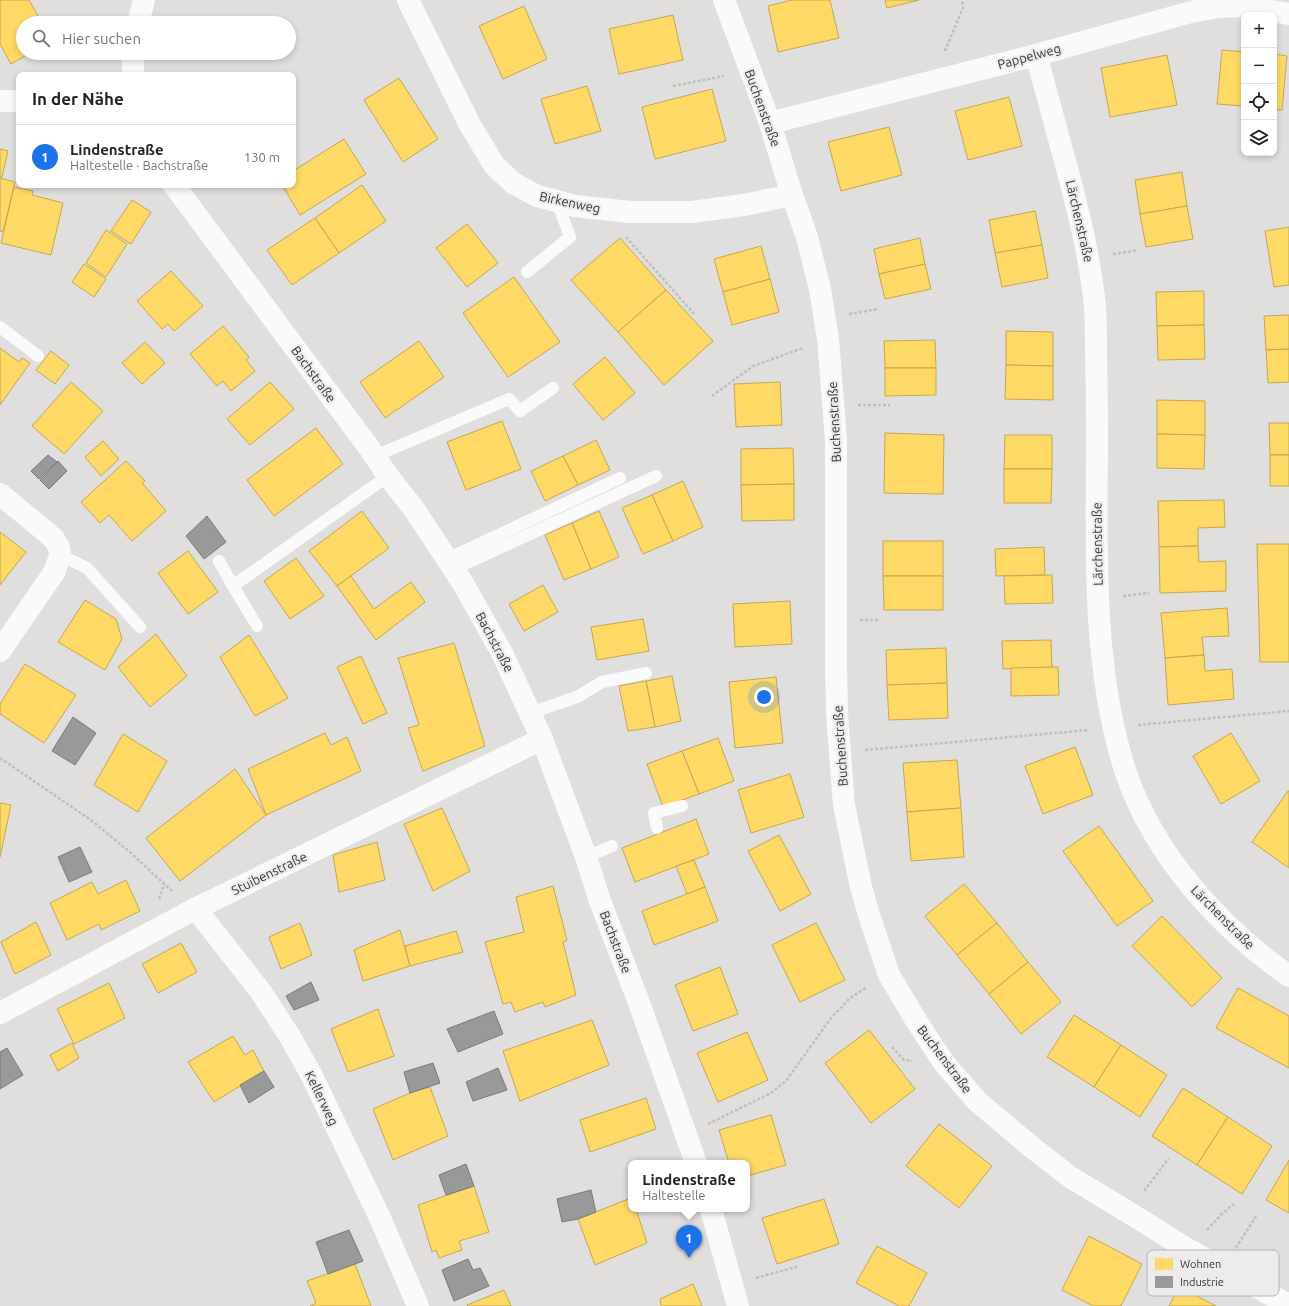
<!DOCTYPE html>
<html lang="de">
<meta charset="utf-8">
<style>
:root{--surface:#fff;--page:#f2f2f2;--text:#222;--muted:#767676;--line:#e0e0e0;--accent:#1a73e8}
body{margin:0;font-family:Ubuntu,sans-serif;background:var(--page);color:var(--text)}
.controls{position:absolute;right:12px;top:12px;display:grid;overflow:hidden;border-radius:8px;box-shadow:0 2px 6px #0003}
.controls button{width:36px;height:36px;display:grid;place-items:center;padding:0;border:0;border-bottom:1px solid var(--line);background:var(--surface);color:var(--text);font:20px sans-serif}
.you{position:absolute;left:764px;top:697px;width:14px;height:14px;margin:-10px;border:3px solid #fff;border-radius:50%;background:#1a73e8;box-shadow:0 0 0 6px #1a73e833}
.badge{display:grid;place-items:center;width:26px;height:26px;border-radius:50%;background:var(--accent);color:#fff;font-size:13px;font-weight:700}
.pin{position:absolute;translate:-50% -33px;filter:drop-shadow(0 1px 2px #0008)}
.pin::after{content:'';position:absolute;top:21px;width:14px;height:12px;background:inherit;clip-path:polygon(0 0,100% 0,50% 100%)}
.popup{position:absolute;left:628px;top:1160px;width:122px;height:52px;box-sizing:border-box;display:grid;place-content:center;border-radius:8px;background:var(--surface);filter:drop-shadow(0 1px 3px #0005);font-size:13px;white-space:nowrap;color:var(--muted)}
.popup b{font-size:15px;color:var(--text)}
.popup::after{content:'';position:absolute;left:50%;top:100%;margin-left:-8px;border:8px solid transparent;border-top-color:var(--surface)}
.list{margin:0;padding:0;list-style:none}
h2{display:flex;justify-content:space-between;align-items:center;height:52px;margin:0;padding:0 16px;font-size:17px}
h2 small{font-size:13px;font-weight:400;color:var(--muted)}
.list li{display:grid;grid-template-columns:26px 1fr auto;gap:12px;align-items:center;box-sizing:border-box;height:64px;padding:0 16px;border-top:1px solid var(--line)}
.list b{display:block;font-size:15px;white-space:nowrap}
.list p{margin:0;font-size:13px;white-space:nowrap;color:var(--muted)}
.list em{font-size:13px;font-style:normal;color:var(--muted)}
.icon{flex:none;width:22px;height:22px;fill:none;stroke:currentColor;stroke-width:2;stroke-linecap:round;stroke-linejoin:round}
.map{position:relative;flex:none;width:1289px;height:1306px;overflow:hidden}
.search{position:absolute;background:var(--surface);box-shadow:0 2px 6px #0003;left:16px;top:16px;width:280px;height:44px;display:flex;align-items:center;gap:10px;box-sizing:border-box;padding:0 14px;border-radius:22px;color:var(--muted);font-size:15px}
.panel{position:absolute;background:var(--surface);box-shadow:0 2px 6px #0003;left:16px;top:72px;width:280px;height:116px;border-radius:8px}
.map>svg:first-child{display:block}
.homes{fill:#ffd966;stroke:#c2a756}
.industry{fill:#999;stroke:#7b7a7a}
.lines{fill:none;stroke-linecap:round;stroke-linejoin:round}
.path{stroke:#bfbfbe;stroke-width:2.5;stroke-dasharray:3 2;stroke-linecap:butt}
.service{stroke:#fafafa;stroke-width:12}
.minor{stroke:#fafafa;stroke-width:22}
.tertiary{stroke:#fafafa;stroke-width:22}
.labels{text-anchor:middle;stroke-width:4;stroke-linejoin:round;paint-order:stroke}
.street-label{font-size:13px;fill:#343332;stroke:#eeecea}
.key{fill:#eeecea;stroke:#b6b4b3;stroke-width:1}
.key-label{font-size:11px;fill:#343332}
</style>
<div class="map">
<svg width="1289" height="1306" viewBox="0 0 1289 1306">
<rect width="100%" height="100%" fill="#e0dfdd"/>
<g class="homes">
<polygon points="0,0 29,0 42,23 23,23 23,53 30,53 11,64 0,44"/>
<polygon points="792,0 830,0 839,38 778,52 768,6"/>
<polygon points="885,0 919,0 887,8"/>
<polygon points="524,6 547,59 503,79 479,26"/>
<polygon points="673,15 683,60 619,74 609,29"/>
<polygon points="1222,50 1244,52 1244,106 1217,104"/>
<polygon points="1274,54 1287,56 1282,110 1274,109"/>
<polygon points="1167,55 1177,105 1110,117 1101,68"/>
<polygon points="399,78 438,139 403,162 364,100"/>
<polygon points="587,86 601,131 555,144 541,99"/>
<polygon points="712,89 726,141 655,159 642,107"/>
<polygon points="1009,97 1022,146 968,160 955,111"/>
<polygon points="889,127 902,175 841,191 828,142"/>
<polygon points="344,139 366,174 300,215 282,185 293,185 293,171"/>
<polygon points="0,149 8,151 2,177 0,177"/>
<polygon points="1182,172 1187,206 1140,214 1135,180"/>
<polygon points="0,178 15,182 3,232 0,231"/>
<polygon points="362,185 386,221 339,253 315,218"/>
<polygon points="14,187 33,191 32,195 63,203 51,255 1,243"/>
<polygon points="132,200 151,212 131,244 111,231"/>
<polygon points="1187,206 1193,239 1146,247 1140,214"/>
<polygon points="1035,211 1042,245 995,253 989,220"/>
<polygon points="315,218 339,253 292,285 267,250"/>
<polygon points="467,224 498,263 467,287 436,248"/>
<polygon points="1289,227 1289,285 1274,287 1265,231"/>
<polygon points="106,230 127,244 106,277 86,263"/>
<polygon points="620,238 666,290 618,332 571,280"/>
<polygon points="920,238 925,264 879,274 874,249"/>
<polygon points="1042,245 1048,278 1002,287 995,253"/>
<polygon points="761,246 770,279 723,292 714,259"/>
<polygon points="84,264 106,279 94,297 72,282"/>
<polygon points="925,264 931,289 885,299 879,274"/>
<polygon points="171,271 203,306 174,331 168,324 162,329 137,301"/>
<polygon points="514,277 560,342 508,377 463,313"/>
<polygon points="770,279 779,312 732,325 723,292"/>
<polygon points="666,290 713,341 664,385 618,332"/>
<polygon points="1204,291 1204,325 1157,326 1156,292"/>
<polygon points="1289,315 1289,349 1266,350 1264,316"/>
<polygon points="1204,325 1205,359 1158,360 1157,326"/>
<polygon points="223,326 249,357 246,360 255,371 231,391 223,381 217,386 190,354"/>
<polygon points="1006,331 1053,332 1053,366 1006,365"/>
<polygon points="935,340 936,368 885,368 884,341"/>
<polygon points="419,341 444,377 385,418 360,382"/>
<polygon points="145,342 165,363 142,384 122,363"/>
<polygon points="0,348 19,362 22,358 30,363 0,405"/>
<polygon points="1289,349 1289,382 1268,383 1266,350"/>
<polygon points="51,351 69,365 55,384 36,370"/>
<polygon points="605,357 635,393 603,420 573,384"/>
<polygon points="1006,365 1053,366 1053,400 1005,399"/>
<polygon points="885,368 936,368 936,395 885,396"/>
<polygon points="71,382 103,411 64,454 32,426"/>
<polygon points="270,382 294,409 250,445 227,419"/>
<polygon points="780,382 782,425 736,427 734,384"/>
<polygon points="1157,400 1205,401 1205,435 1157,434"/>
<polygon points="502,421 521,469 466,490 447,442"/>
<polygon points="1269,423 1289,423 1289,455 1270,455"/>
<polygon points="316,428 343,464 274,516 247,480"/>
<polygon points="885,433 944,435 943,494 884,493"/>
<polygon points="1157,434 1205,435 1204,469 1157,468"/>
<polygon points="1005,435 1052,435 1052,469 1004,469"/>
<polygon points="596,440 610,470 578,485 563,456"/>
<polygon points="103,441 119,459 101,476 85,457"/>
<polygon points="793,448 794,484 741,485 741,449"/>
<rect x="1270" y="455" width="19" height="31"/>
<polygon points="563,456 578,485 545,501 531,471"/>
<polygon points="126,461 145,481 142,483 166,511 132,541 109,515 100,523 81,502"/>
<polygon points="1004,469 1052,469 1051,503 1004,503"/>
<polygon points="683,481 703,527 673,541 652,495"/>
<polygon points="794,484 794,520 742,521 741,485"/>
<polygon points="652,495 673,541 643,554 622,508"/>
<polygon points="1224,500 1225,527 1198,528 1198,546 1159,547 1158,501"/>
<polygon points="362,511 389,548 337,586 309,551"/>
<polygon points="599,511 619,557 591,569 572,523"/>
<polygon points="572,523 591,569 564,580 545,535"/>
<polygon points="0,532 26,552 0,585"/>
<rect x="883" y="541" width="60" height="35"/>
<polygon points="1257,544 1289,544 1289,662 1260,662"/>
<polygon points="1198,546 1199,562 1226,561 1226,591 1160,593 1159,547"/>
<polygon points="1044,547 1045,575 996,576 995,549"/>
<polygon points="188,551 218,592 188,614 158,573"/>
<polygon points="296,558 324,596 290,619 264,581"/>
<polygon points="1052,575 1053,603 1005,604 1004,576"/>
<polygon points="351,576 374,609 411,582 425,602 376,640 337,586"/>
<polygon points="883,576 943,576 943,610 884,610"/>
<polygon points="543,585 558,612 524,631 509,604"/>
<polygon points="85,600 116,619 122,639 105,670 58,642"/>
<polygon points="790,601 792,644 735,647 733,604"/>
<polygon points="1227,608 1229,636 1202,637 1204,655 1165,658 1161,613"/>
<polygon points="643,619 649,651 597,660 591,627"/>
<polygon points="156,634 187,676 150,707 118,667"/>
<polygon points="249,635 288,698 255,716 220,657"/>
<polygon points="1051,640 1052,667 1003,669 1002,641"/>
<polygon points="454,643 485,746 423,771 408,728 419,725 398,658"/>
<polygon points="946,648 947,683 887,685 886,650"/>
<polygon points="1204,655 1205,671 1232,669 1234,699 1168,705 1165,658"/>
<polygon points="361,656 387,713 363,724 337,667"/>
<polygon points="25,664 76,695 44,743 0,714 0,704"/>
<polygon points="1058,667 1059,695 1011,696 1011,668"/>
<polygon points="672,676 681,721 655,727 646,681"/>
<polygon points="776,677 783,743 735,748 729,682"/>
<polygon points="646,681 655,727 628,731 619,686"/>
<polygon points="947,683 948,718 889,720 887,685"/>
<polygon points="325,733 331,745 347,737 361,771 266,815 248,769"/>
<polygon points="1231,733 1260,781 1221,804 1193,756"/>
<polygon points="123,734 167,761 138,812 94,785"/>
<polygon points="718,738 734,781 699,794 682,751"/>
<polygon points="1075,747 1093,795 1043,814 1025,766"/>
<polygon points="682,751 699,794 663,807 647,764"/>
<polygon points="957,760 961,808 907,812 903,763"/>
<polygon points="235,769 266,815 180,881 146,838"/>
<polygon points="790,774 804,817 751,833 738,790"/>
<polygon points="1288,791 1289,791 1289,868 1252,842"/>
<polygon points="0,803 11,805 0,857"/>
<polygon points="442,808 470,871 433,891 404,824"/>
<polygon points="961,808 964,857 911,861 907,812"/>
<polygon points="696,819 709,854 635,882 622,848"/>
<polygon points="1099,826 1153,901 1117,926 1063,851"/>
<polygon points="779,835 811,894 780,911 748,851"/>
<polygon points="377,842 385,880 339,892 333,855"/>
<polygon points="694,860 705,887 687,894 676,866"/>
<polygon points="126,880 140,911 101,930 99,924 67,940 50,903 92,882 98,894"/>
<polygon points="964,884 997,923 957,955 925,916"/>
<polygon points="553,886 567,940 563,942 576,995 545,1007 543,1002 515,1012 511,1002 503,1004 485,942 524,932 516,897"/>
<polygon points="705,887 718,921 654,945 642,911"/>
<polygon points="1162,916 1222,978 1192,1007 1132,946"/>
<polygon points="36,922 51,955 15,974 1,942"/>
<polygon points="300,923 312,955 281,969 269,937"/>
<polygon points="816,923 845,980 800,1002 772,945"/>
<polygon points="997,923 1028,962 989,994 957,955"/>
<polygon points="400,930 410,966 363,981 354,950"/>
<polygon points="456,931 463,952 410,966 405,946"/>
<polygon points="181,943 197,972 158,993 142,964"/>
<polygon points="1028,962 1061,1002 1021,1034 989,994"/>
<polygon points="720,967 738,1014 693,1031 675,985"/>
<polygon points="109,983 125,1018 74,1044 57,1009"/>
<polygon points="1238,988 1289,1016 1289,1068 1216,1028"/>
<polygon points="378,1009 394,1056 348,1072 331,1029"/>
<polygon points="1074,1015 1121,1045 1094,1087 1047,1057"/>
<polygon points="592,1020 609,1065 520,1101 503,1051"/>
<polygon points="869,1030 915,1089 871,1123 825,1063"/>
<polygon points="747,1032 768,1080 718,1102 697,1053"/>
<polygon points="233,1036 245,1055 253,1050 264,1071 214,1102 188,1062"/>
<polygon points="72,1043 79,1058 58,1071 50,1055"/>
<polygon points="1121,1045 1167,1075 1140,1117 1094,1087"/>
<polygon points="430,1087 448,1136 393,1160 373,1109 410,1093"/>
<polygon points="1183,1088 1228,1117 1197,1165 1152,1136"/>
<polygon points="646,1098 656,1129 590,1152 580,1120"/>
<polygon points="771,1115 786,1165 747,1176 747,1163 729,1163 719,1130"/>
<polygon points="1228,1117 1272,1146 1242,1194 1197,1165"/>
<polygon points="939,1124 992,1166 959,1208 906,1166"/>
<polygon points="1289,1160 1289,1213 1266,1200"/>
<polygon points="474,1186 489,1232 459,1241 462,1250 439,1258 436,1250 432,1252 418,1205"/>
<polygon points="631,1198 631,1209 636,1209 647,1243 595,1265 578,1219"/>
<polygon points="824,1199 839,1244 777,1264 762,1218"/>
<polygon points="1089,1236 1142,1264 1121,1306 1093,1306 1062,1290"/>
<polygon points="877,1246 927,1273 909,1306 899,1306 856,1283"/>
<polygon points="355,1264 371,1306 310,1306 316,1303 307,1281"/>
<polygon points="693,1284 702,1306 661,1306 660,1299"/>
<polygon points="1179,1287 1216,1306 1169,1306"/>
<polygon points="504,1290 511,1306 468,1306 467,1305"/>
</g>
<g class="industry">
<polygon points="48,455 57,462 39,479 31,471"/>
<polygon points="58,461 67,471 49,489 40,480"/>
<polygon points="207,516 226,542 204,559 186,536"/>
<polygon points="73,717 96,733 75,765 52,751"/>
<polygon points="80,847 92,872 69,882 58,857"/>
<polygon points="311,982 319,1000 294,1010 286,996"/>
<polygon points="494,1011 503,1034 458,1052 447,1029"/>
<polygon points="7,1048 23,1075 0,1089 0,1052"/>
<polygon points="433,1063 440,1083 410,1093 404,1072"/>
<polygon points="498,1068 507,1090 473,1101 466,1082"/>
<polygon points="264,1071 274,1087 249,1103 240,1085"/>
<polygon points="466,1164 474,1186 446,1195 439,1175"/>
<polygon points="591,1190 596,1212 578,1219 562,1222 557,1199"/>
<polygon points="349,1230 363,1261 328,1274 316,1242"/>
<polygon points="468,1259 473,1270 480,1268 489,1286 454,1301 442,1270"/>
</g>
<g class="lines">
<g class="path">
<polyline points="945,51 963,8 962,0"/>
<polyline points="673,86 724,76"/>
<polyline points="626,237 695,315"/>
<polyline points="1113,254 1138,250"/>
<polyline points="849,314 878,309"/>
<polyline points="712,396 753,366 803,348"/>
<polyline points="858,405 890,405"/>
<polyline points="1123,596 1149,593"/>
<polyline points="860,620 880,620"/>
<polyline points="1138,725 1289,711"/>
<polyline points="865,750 1089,730"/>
<polyline points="0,758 91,820 131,853 173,892"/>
<polyline points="159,899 164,884"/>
<polyline points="892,1047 904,1060 912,1061"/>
<polyline points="708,1124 771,1093 786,1081 831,1018 850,998 867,987"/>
<polyline points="1144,1191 1169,1158"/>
<polyline points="1207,1230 1222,1214 1234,1204"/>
<polyline points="1236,1248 1256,1216"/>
<polyline points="756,1278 799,1266"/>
</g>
<g class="service">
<polyline points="527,272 570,237 557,201"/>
<polyline points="0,327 38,356"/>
<polyline points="375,456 509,399 520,411 553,388"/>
<polyline points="60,555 87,568 140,627"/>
<polyline points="447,559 620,478"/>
<polyline points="219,561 233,586 388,476"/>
<polyline points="454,569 656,476"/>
<polyline points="233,586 257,626"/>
<polyline points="530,713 577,697 602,682 646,673"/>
<polyline points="657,828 654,813 682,806"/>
<polyline points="586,857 612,846"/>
</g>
<g class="minor">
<polyline points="408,0 470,125 494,165 513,183 537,196 575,206 630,212 692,212 744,205 792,195"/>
<polyline points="724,0 770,123 792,195 807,237 820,289 828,339 836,440 836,664 837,714 844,805 861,887 869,915 889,975 917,1022 944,1063 977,1101 1029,1145 1070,1177 1128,1212 1189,1250 1289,1305"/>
<path d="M1036,55C1046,90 1055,125 1065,161C1078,209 1090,257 1095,307C1096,322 1096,337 1096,352C1097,385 1097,418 1097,451C1096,555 1093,673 1126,773C1154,855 1219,927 1289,976"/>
<polyline points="770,123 1036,55 1191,12 1218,7 1240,6 1289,14"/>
<polyline points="0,494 45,531 54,539 59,547 60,555 55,571 0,651"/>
<polyline points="196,909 261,992 289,1035 312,1076 380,1218 418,1306"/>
<polyline points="0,1013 193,910 542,739"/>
</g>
<g class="tertiary">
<polyline points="138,23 144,0"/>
<polyline points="133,75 133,53"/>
<polyline points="0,101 19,101"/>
<polyline points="174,185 370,449 388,476 414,509 464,585 502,653 542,739 586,857 600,901 638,1000 696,1163"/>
<polyline points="711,1209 738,1306"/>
</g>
</g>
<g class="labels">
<g class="street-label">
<text transform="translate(1029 56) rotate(-15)" y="5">Pappelweg</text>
<text transform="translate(763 108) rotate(70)" y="5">Buchenstraße</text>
<text transform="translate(570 202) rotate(12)" y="5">Birkenweg</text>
<text transform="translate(1080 221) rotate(77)" y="5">Lärchenstraße</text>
<text transform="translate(314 374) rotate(54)" y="5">Bachstraße</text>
<text transform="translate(834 422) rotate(-93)" y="5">Buchenstraße</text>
<text transform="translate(1097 544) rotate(-91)" y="5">Lärchenstraße</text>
<text transform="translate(495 642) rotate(62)" y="5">Bachstraße</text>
<text transform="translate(840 746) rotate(-94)" y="5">Buchenstraße</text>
<text transform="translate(269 873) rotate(-26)" y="5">Stuibenstraße</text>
<text transform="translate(1223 917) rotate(45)" y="5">Lärchenstraße</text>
<text transform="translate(616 942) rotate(69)" y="5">Bachstraße</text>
<text transform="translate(945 1059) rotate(53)" y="5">Buchenstraße</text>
<text transform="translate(322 1098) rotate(64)" y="5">Kellerweg</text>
</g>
</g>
<rect x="1147" y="1250" width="132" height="46" rx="6" class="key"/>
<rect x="1155" y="1258" width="18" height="12" fill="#ffd966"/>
<rect x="1155" y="1276" width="18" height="12" fill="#999"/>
<g class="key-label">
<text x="1180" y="1268">Wohnen</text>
<text x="1180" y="1286">Industrie</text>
</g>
</svg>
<div class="controls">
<button>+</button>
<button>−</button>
<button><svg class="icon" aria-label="locate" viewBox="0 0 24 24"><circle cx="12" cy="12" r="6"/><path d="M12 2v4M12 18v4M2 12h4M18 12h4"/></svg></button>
<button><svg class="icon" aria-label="layers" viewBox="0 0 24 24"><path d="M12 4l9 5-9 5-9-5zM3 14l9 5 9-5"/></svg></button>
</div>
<div class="you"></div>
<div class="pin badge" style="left:689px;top:1258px">1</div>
<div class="popup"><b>Lindenstraße</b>Haltestelle</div>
<div class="search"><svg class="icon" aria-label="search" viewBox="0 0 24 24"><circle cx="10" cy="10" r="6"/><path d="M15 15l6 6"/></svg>Hier suchen</div>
<section class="panel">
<h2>In der Nähe<small></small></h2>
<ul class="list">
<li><span class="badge">1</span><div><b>Lindenstraße</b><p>Haltestelle · Bachstraße</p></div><em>130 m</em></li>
</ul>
</section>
</div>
